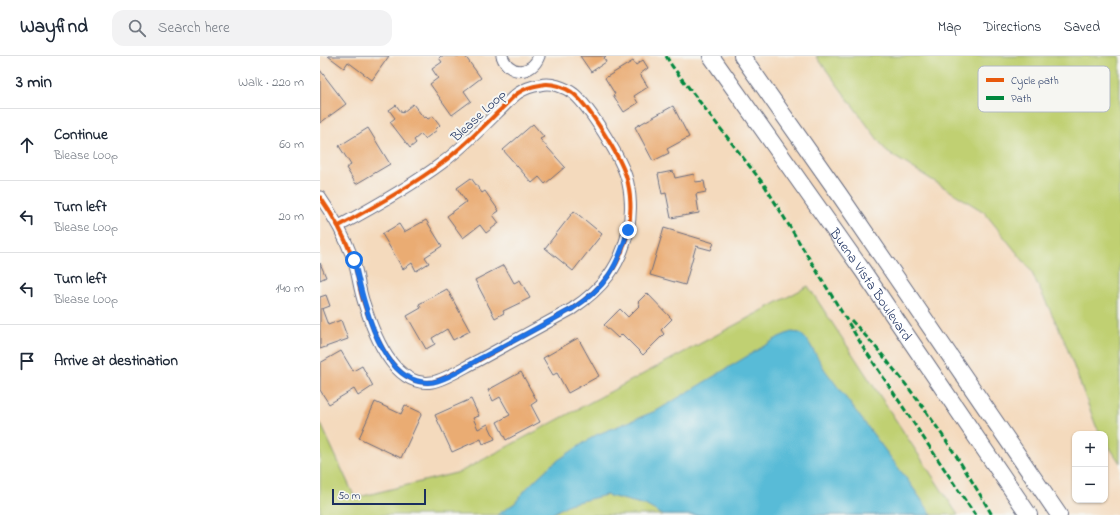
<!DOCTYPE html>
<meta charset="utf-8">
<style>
:root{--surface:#fff;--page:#f2f2f3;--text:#1f2937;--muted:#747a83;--line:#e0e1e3}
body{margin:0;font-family:"Indie Flower",sans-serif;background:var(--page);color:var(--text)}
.controls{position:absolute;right:12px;bottom:12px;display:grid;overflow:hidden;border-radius:8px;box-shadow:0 1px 3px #0004}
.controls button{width:36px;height:36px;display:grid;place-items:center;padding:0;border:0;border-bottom:1px solid var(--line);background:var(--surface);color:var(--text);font:20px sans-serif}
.scale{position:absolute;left:12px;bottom:10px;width:94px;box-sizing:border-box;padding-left:4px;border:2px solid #1b2f5e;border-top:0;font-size:11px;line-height:14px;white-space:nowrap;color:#1b2f5e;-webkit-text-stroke:3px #f6f6f2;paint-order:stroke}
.stop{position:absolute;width:12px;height:12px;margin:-9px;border:3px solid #1a73e8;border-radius:50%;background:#fff}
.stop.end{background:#1a73e8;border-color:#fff;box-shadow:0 1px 4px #0008}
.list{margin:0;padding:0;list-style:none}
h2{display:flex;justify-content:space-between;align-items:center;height:52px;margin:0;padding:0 16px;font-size:17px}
h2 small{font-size:13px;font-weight:400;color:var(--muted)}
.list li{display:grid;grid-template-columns:26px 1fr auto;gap:12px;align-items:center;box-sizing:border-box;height:72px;padding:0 16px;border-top:1px solid var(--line)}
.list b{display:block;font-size:15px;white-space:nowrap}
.list p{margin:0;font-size:13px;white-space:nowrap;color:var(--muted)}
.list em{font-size:13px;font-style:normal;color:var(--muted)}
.icon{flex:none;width:22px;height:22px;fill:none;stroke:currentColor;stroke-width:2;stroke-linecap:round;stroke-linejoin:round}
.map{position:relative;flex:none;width:800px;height:459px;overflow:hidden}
header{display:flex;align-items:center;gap:24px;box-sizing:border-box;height:56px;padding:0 20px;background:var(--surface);border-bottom:1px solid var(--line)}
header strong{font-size:19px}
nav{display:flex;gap:22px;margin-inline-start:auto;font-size:14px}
.search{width:280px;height:36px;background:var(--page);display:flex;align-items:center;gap:10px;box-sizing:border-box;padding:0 14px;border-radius:12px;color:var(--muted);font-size:15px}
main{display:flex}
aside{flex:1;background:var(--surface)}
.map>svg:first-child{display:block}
.green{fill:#c0d072;stroke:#6e8068}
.water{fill:#59bbd7;stroke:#3a759a}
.building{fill:#eaac73}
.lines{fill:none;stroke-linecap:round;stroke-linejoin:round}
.street-casing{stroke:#676b7f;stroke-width:13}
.secondary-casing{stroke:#676b7f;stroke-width:18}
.street{stroke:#fff;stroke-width:11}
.secondary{stroke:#fff;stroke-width:16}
.quiet{stroke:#00873e;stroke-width:3;stroke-dasharray:6 3;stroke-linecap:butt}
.cycleway-casing{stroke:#f6f6f2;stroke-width:6}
.cycleway{stroke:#e8590c;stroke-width:4}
.route{stroke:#1a73e8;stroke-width:5}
.labels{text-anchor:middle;stroke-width:4;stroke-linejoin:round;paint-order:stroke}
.street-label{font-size:14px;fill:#1b2f5e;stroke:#f6f6f2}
.key{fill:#f6f6f2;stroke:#b4bac6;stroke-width:1}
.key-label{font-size:11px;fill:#1b2f5e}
</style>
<header>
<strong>Wayfind</strong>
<div class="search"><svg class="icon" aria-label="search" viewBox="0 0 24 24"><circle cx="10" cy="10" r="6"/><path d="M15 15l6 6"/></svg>Search here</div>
<nav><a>Map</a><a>Directions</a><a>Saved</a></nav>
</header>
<main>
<aside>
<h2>3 min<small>Walk · 220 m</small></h2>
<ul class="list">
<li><svg class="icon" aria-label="ahead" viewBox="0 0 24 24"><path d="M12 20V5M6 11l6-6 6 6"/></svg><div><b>Continue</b><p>Blease Loop</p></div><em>60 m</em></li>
<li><svg class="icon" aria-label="left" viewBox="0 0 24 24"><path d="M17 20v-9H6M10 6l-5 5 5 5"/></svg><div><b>Turn left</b><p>Blease Loop</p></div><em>20 m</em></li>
<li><svg class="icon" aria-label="left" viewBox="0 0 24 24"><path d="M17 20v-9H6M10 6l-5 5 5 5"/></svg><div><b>Turn left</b><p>Blease Loop</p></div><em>140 m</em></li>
<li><svg class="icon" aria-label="arrive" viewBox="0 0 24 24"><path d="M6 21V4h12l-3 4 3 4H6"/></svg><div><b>Arrive at destination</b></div></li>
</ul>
</aside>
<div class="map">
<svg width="800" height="459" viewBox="0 0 800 459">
<rect width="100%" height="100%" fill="#f6f6f2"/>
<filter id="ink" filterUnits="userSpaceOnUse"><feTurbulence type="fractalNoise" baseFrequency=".025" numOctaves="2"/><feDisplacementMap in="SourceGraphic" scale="8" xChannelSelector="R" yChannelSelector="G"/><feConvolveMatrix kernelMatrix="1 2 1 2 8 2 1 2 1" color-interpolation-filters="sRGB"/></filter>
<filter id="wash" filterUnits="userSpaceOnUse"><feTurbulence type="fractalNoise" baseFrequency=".012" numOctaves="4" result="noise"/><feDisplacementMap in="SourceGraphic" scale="16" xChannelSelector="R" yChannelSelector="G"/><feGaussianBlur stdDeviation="0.9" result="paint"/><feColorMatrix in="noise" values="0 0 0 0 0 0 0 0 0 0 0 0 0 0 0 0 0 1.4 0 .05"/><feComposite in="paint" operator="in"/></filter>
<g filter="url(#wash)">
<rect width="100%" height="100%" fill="#f4dabd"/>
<g class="green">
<polygon points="496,0 800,0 800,407 785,384 785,378 781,378 776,370 743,281 710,213 664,156 567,96"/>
<polygon points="488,230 638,459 0,459 0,366 35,442 140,416"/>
</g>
<polygon class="water" points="471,276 480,277 488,285 505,314 589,426 612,459 343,459 325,449 286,439 249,448 230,459 177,459 195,447 206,433 216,423 231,409 253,394 276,379 338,354 459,281"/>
<g id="blocks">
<g class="building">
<polygon points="8,0 69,0 52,24 28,6 24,12"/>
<polygon points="121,0 145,0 161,22 144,35 151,45 132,59 110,28 118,22 112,13 122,6 119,2"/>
<polygon points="260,0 286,0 284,2 286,6 271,16"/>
<polygon points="323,4 328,12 320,18 328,31 314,40 318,47 304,56 293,39 295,38 285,22 313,5 316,9"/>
<polygon points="0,14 26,48 0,67"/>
<polygon points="93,48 104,62 106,61 108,63 113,60 120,69 116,73 117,74 105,83 101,78 94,84 96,87 90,92 70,66 75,62 69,54 76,49 82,57"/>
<polygon points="353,50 369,81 347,93 349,97 333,105 315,71"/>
<polygon points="213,68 224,81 220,83 245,111 225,128 219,121 212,127 183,94"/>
<polygon points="48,72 70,108 36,128 26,112 31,109 19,90"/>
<polygon points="353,115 355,122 374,118 375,126 384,125 386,136 376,138 379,157 351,162 346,137 342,138 338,118"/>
<polygon points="151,122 162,137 165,135 179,155 173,159 179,167 166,177 160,169 143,182 127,160 146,146 137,132"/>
<polygon points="254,155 282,178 253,215 225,192"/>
<polygon points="106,164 122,190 105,201 109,207 96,215 92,207 83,213 62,178 79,168 84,176"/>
<polygon points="344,172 394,187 391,194 376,190 365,229 330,219"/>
<polygon points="0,207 6,221 0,224"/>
<polygon points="184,209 194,227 200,224 210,242 183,255 184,257 175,262 155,224"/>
<polygon points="127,233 150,275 133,284 127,273 112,282 115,288 106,293 87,260 101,252 99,248"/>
<polygon points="327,237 352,263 341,274 344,278 323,299 302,278 298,282 284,269 300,253 308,261 320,249 318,246"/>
<polygon points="6,239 10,250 2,253 8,269 21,264 28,283 0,293 0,241"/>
<polygon points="258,282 279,320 248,337 237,317 233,319 223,302"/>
<polygon points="21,295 33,315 42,310 53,330 38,340 34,333 9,348 0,334 0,307"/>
<polygon points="201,316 217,345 211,349 220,366 186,384 177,366 190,359 180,341 173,345 168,334"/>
<polygon points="151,343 159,360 153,362 158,373 168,368 175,383 163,388 161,383 132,396 115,359"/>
<polygon points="55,346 81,358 85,349 102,357 81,402 39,382"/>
</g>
</g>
</g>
<g filter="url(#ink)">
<use href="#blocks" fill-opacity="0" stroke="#676b7f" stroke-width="1"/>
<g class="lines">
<g class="street-casing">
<g id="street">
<path d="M182,0C189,20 212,19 219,0"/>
<path d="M0,141C14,161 25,181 33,203C38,217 39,233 44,247C53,276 73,332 112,326C125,324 146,310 159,304C190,287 221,270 252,253C282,233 301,210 308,174C312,157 311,136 306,120C299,99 270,52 254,38C245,31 231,26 220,29C213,30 204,33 198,37C191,42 185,50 178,56C160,74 142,92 122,107C90,131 54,151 19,170"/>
</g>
</g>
<g class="secondary-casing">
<g id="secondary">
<path id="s1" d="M391,0L543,215L709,459"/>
<polyline points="422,0 519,138 739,459"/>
</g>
</g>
<use href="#street" class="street"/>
<use href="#secondary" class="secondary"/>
<g class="quiet">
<polyline points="346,0 352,10 445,130 543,291 655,459"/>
<path d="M531,264C545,279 559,294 571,310C609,356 642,407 672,459"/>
</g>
<g class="cycleway-casing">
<path id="cycleway" d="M0,141C14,161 25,181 33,203C38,217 39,233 44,247C53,276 73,332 112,326C125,324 146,310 159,304C190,287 221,270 252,253C282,233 301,210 308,174C312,157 311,136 306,120C299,99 270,52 254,38C245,31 231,26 220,29C213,30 204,33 198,37C191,42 185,50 178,56C160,74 142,92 122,107C90,131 54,151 19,170"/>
</g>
<use href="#cycleway" class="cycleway"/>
</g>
</g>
<g class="lines" filter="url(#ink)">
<path class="route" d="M34,204C42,239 56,308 92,323C97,326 107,327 113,326C128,323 146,311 159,303C190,287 221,270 252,253C286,231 297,212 308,174"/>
</g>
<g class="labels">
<g class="street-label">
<text transform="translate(158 59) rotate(-43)" y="5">Blease Loop</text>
<text dy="5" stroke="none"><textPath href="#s1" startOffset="279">Buena Vista Boulevard</textPath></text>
</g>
</g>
<rect x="658" y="10" width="132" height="46" rx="6" class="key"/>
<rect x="666" y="22" width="18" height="4" fill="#e8590c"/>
<rect x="666" y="40" width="18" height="4" fill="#00873e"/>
<g class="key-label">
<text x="691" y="28">Cycle path</text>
<text x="691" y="46">Path</text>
</g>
</svg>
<div class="controls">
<button>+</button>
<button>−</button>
</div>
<div class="scale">50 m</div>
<div class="stop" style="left:34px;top:204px"></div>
<div class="stop end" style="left:308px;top:174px"></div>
</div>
</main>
